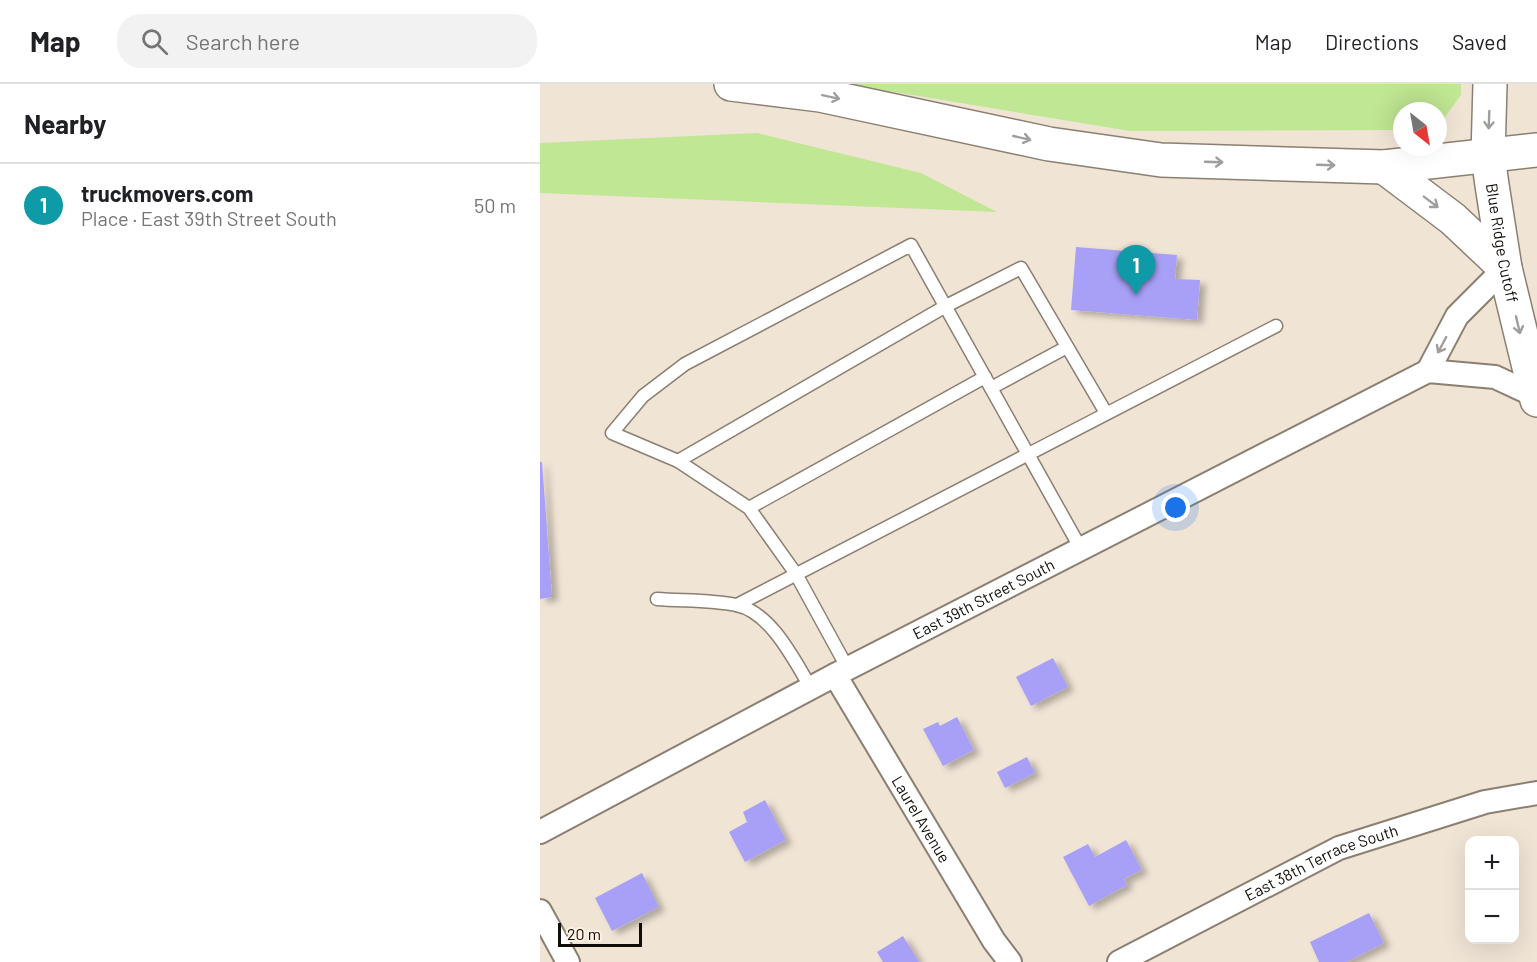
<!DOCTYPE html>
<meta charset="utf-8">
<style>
:root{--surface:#fff;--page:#f2f2f2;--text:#202124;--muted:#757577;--line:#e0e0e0;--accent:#ea580c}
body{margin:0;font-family:Barlow,sans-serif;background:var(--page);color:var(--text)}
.controls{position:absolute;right:18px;bottom:18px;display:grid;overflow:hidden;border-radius:12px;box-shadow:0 6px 24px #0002}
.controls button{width:54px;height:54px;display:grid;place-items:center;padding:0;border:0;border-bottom:2px solid var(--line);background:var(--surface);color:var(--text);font:30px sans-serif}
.compass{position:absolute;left:853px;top:18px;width:54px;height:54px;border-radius:50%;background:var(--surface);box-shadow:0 6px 24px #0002;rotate:149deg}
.scale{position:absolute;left:18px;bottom:15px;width:84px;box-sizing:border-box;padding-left:6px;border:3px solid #100c07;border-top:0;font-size:16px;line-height:21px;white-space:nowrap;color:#100c07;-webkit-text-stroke:4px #fdf1e2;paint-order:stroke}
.you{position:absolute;left:636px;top:424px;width:21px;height:21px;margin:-15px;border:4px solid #fff;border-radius:50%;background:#1a73e8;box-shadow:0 0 0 9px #1a73e833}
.badge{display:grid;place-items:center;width:39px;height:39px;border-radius:50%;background:var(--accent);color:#fff;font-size:20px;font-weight:700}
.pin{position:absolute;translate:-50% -50px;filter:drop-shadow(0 2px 3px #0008)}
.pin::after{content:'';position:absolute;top:32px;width:21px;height:18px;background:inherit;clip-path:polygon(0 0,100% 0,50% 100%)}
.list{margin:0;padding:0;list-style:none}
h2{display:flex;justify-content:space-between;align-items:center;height:78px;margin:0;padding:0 24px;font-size:26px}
h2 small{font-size:20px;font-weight:400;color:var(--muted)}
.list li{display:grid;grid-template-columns:39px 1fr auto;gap:18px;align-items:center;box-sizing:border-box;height:84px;padding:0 24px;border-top:2px solid var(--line)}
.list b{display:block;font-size:22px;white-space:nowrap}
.list p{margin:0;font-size:20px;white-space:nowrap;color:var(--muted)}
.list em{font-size:20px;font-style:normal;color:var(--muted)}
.icon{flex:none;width:33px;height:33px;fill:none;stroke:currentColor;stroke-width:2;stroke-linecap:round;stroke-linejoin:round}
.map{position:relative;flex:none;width:997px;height:878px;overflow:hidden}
header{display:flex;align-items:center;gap:36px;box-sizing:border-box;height:84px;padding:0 30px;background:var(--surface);border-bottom:2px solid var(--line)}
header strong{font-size:28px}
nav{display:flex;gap:33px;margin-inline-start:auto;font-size:21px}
.search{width:420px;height:54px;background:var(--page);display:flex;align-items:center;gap:15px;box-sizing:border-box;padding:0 21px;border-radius:24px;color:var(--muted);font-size:22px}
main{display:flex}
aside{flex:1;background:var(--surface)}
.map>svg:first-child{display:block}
.green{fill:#c0e793}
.building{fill:#a7a0f6;filter:url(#shadow)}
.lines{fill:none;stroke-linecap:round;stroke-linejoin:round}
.lane-casing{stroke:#8a7f71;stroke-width:15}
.street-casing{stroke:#8a7f71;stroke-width:26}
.secondary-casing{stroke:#8a7f71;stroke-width:36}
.highway-casing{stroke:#8a7f71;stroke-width:36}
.lane{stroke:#fff;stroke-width:12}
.street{stroke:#fff;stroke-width:22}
.secondary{stroke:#fff;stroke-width:33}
.highway{stroke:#fff;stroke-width:33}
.oneway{stroke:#9f9e9c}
.labels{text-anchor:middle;stroke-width:6;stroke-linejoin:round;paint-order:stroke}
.street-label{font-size:16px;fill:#100c07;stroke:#fdf1e2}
</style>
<header>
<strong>Map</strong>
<div class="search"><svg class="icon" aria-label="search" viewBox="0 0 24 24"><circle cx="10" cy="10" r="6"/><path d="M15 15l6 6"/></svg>Search here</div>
<nav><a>Map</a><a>Directions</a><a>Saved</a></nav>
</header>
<main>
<aside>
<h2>Nearby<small></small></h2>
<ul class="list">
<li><span class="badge" style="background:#0f9aa8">1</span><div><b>truckmovers.com</b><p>Place · East 39th Street South</p></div><em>50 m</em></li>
</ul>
</aside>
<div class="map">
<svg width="997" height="878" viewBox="0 0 997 878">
<defs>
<filter id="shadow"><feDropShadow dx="6" dy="4" stdDeviation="3" flood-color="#0004"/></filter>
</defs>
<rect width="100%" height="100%" fill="#f0e4d5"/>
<g class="green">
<polygon points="306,0 921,0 921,11 898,43 898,27 862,27 862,46 590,47"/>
<polygon points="217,49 381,89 457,128 0,109 0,59"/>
</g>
<g class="building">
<polygon points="536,163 637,171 635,195 660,196 657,236 531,226"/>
<polygon points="0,378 2,378 12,513 0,515"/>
<polygon points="513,574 528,603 491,622 476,593"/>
<polygon points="417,633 434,666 403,682 383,645 398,638 400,642"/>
<polygon points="487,673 495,689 465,704 457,688"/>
<polygon points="225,716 246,756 205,778 189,748 207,738 203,728"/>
<polygon points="586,756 602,786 584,795 587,801 549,822 523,773 548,760 555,773"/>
<polygon points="102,789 119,823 72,847 55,814"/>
<polygon points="829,829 844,859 807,878 779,878 770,858"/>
<polygon points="363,852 379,878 343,878 337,868"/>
</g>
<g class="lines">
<g class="lane-casing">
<g id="lane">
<polyline points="451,304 527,263"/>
<polyline points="138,377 406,222 481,184 566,329"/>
<polyline points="209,424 445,293"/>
<path d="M117,515C142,517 172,516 196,521C231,528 254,576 271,604"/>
<polyline points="197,521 736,242"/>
<polyline points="308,585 256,490 209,424 138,377 72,349 103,312 145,280 371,161 541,465"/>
</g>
</g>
<g class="street-casing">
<g id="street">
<polyline points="888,287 917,232 965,184"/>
<path id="s1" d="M295,591L454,857L470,878"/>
<path id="s2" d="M0,748L295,591L888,287L955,293L994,311"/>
<polyline points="0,827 28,878"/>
<path id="s3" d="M579,878L799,764L945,718L997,709"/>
</g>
</g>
<g class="secondary-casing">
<g id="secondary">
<path id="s4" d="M950,0L948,72L952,101L965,184L997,316"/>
</g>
</g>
<g class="highway-casing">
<g id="highway">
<polyline points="191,0 280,11 509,60 621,76 844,83 997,66"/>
<polyline points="844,83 913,135 965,184"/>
</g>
</g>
<use href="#lane" class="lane"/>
<use href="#street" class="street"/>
<use href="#secondary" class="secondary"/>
<use href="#highway" class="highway"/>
</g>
<defs><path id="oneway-shaft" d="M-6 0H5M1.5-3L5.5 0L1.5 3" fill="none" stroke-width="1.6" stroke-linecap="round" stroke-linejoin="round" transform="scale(1.5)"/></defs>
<g class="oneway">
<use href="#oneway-shaft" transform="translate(291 13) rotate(12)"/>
<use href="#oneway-shaft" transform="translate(949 36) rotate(92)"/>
<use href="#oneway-shaft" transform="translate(482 54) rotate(13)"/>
<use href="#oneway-shaft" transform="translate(674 78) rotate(2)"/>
<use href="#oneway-shaft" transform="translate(786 81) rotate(2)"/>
<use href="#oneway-shaft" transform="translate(891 118) rotate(37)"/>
<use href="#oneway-shaft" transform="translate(978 241) rotate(77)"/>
<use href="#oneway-shaft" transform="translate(902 261) rotate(118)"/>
</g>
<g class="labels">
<g class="street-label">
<text dy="6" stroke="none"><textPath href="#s4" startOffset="160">Blue Ridge Cutoff</textPath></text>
<text dy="6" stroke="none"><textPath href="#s2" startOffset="501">East 39th Street South</textPath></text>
<text dy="6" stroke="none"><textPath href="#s1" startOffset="168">Laurel Avenue</textPath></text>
<text dy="6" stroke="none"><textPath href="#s3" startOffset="226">East 38th Terrace South</textPath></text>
</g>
</g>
</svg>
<div class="controls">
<button>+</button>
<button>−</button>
</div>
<svg class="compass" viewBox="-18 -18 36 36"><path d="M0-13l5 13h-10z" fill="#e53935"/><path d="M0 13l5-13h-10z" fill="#757577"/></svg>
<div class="scale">20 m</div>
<div class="you"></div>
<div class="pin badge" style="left:596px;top:211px;background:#0f9aa8">1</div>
</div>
</main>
